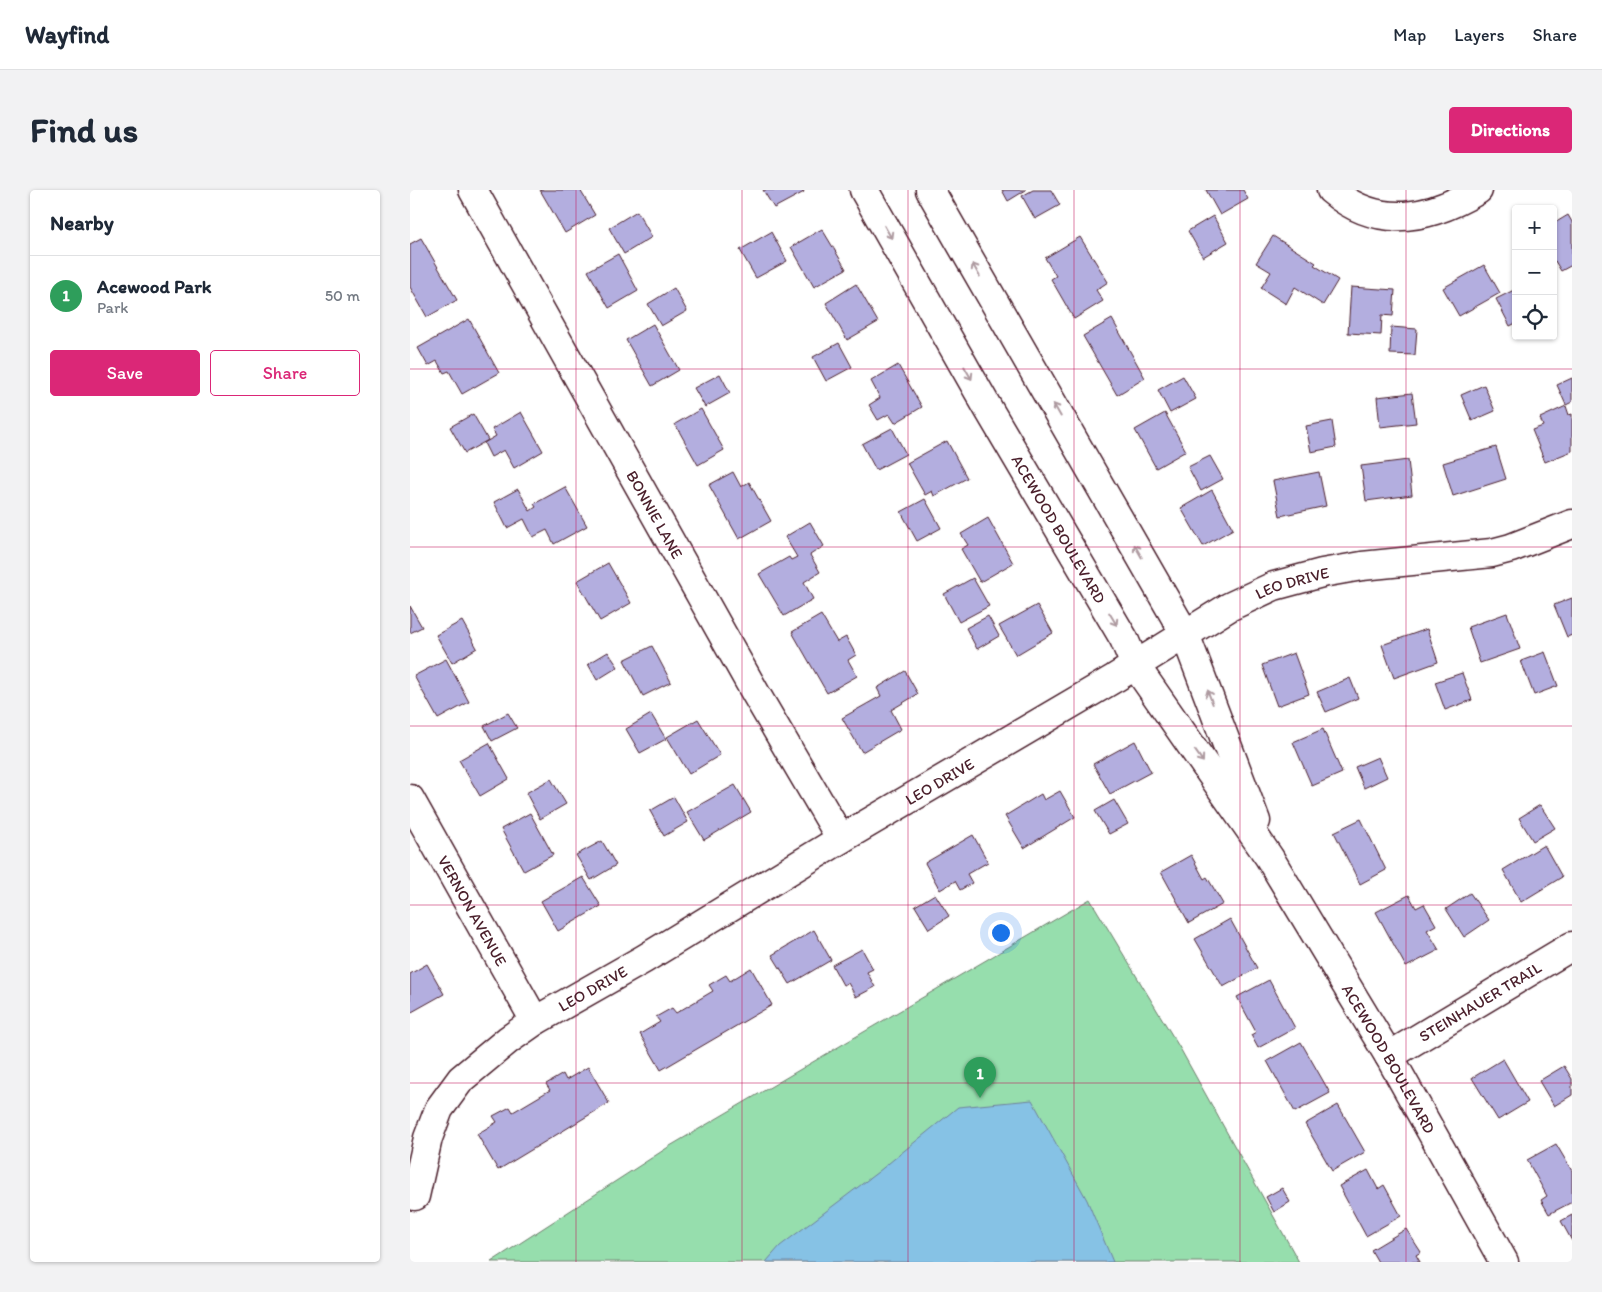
<!DOCTYPE html>
<meta charset="utf-8">
<style>
:root{--surface:#fff;--page:#f2f2f3;--text:#1f2937;--muted:#747a83;--line:#e0e1e3;--accent:#db2777}
body{margin:0;font-family:Itim,sans-serif;background:var(--page);color:var(--text)}
.controls{position:absolute;right:15px;top:15px;display:grid;overflow:hidden;border-radius:5px;box-shadow:0 1px 4px #0004}
.controls button{width:45px;height:45px;display:grid;place-items:center;padding:0;border:0;border-bottom:1px solid var(--line);background:var(--surface);color:var(--text);font:25px sans-serif}
.you{position:absolute;left:590px;top:742px;width:18px;height:18px;margin:-12px;border:4px solid #fff;border-radius:50%;background:#1a73e8;box-shadow:0 0 0 8px #1a73e833}
.badge{display:grid;place-items:center;width:32px;height:32px;border-radius:50%;background:var(--accent);color:#fff;font-size:16px;font-weight:700}
.pin{position:absolute;translate:-50% -41px;filter:drop-shadow(0 1px 2px #0008)}
.pin::after{content:'';position:absolute;top:26px;width:18px;height:15px;background:inherit;clip-path:polygon(0 0,100% 0,50% 100%)}
.list{margin:0;padding:0;list-style:none}
h2{display:flex;justify-content:space-between;align-items:center;height:65px;margin:0;padding:0 20px;font-size:21px}
h2 small{font-size:16px;font-weight:400;color:var(--muted)}
.list li{display:grid;grid-template-columns:32px 1fr auto;gap:15px;align-items:center;box-sizing:border-box;height:80px;padding:0 20px;border-top:1px solid var(--line)}
.list b{display:block;font-size:19px;white-space:nowrap}
.list p{margin:0;font-size:16px;white-space:nowrap;color:var(--muted)}
.list em{font-size:16px;font-style:normal;color:var(--muted)}
.actions{display:flex;gap:10px;padding:15px 20px}
.actions a{flex:1;padding:11px 0;border:1px solid var(--accent);border-radius:5px;text-align:center;font-size:18px;color:var(--accent)}
.actions .main{background:var(--accent);color:#fff}
.icon{flex:none;width:28px;height:28px;fill:none;stroke:currentColor;stroke-width:2;stroke-linecap:round;stroke-linejoin:round}
.map{position:relative;flex:none;width:1162px;height:1072px;overflow:hidden;border-radius:5px}
header{display:flex;align-items:center;gap:30px;box-sizing:border-box;height:70px;padding:0 25px;background:var(--surface);border-bottom:1px solid var(--line)}
header strong{font-size:24px}
nav{display:flex;gap:28px;margin-inline-start:auto;font-size:18px}
.intro{display:flex;align-items:center;justify-content:space-between;box-sizing:border-box;height:120px;padding:0 30px}
h1{margin:0;font-size:35px}
.button{padding:12px 22px;border-radius:5px;background:var(--accent);color:#fff;font-size:18px;font-weight:700}
main{display:flex;gap:30px;padding:0 30px}
aside{flex:1;background:var(--surface);border-radius:5px;box-shadow:0 1px 4px #0004}
.map>svg:first-child{display:block}
.green{fill:#96dead;stroke:#707e6c}
.water{fill:#86c2e5;stroke:#6e819b}
.building{fill:#b3aedf;stroke:#4a1f2b}
.lines{fill:none;stroke-linecap:round;stroke-linejoin:round}
.minor-casing{stroke:#4a1f2b;stroke-width:31}
.minor{stroke:#fff;stroke-width:28}
.oneway{stroke:#ae9aa0}
.grid{fill:none;stroke:#c2185b;stroke-width:1;stroke-opacity:0.55}
.labels{text-anchor:middle;stroke-width:4;stroke-linejoin:round;paint-order:stroke}
.street-label{font-size:16px;fill:#4a1f2b;stroke:#fff}
</style>
<header>
<strong>Wayfind</strong>
<nav><a>Map</a><a>Layers</a><a>Share</a></nav>
</header>
<div class="intro"><h1>Find us</h1><a class="button">Directions</a></div>
<main>
<aside>
<h2>Nearby<small></small></h2>
<ul class="list">
<li><span class="badge" style="background:#2e9e5b">1</span><div><b>Acewood Park</b><p>Park</p></div><em>50 m</em></li>
</ul>
<div class="actions"><a class="main">Save</a><a>Share</a></div>
</aside>
<div class="map">
<svg width="1162" height="1072" viewBox="0 0 1162 1072">
<rect width="100%" height="100%" fill="#fff"/>
<filter id="ink" filterUnits="userSpaceOnUse"><feTurbulence type="fractalNoise" baseFrequency=".02" numOctaves="2"/><feDisplacementMap in="SourceGraphic" scale="10" xChannelSelector="R" yChannelSelector="G"/><feConvolveMatrix kernelMatrix="1 2 1 2 8 2 1 2 1" color-interpolation-filters="sRGB"/></filter>
<g filter="url(#ink)">
<polygon class="green" points="680,709 771,860 889,1072 81,1072 260,956"/>
<polygon class="water" points="622,910 677,1010 703,1072 356,1072 370,1056 468,982 548,917"/>
<g class="building">
<polygon points="130,0 170,0 185,25 155,43"/>
<polygon points="353,0 393,0 394,2 364,18"/>
<polygon points="592,0 616,0 598,11"/>
<polygon points="623,0 641,0 650,15 625,29 612,6"/>
<polygon points="796,0 833,0 838,9 810,25"/>
<polygon points="227,21 242,47 214,64 199,38"/>
<polygon points="1158,25 1162,32 1162,75 1151,81 1145,71 1143,72 1143,34"/>
<polygon points="803,26 818,52 793,67 778,41"/>
<polygon points="412,39 436,79 404,97 381,57"/>
<polygon points="361,42 377,71 346,88 330,60"/>
<polygon points="863,46 906,73 904,75 928,90 913,115 885,97 876,114 851,98 861,82 846,73"/>
<polygon points="670,47 698,92 686,100 693,111 664,129 641,89 646,86 635,68"/>
<polygon points="11,48 47,110 17,127 0,97 0,54"/>
<polygon points="208,64 228,101 199,118 178,81"/>
<polygon points="1074,75 1090,103 1049,126 1033,98"/>
<polygon points="446,94 468,132 437,150 416,113"/>
<polygon points="941,97 985,100 983,126 972,125 971,145 938,143"/>
<polygon points="264,98 277,121 251,136 238,114"/>
<polygon points="1106,99 1106,133 1100,136 1086,109"/>
<polygon points="59,129 89,183 52,204 39,181 34,183 27,171 18,176 8,158"/>
<polygon points="702,129 735,188 707,205 673,146"/>
<polygon points="243,134 269,180 242,196 216,150"/>
<polygon points="981,137 1007,139 1005,165 980,164"/>
<polygon points="429,153 442,177 416,191 403,167"/>
<polygon points="488,175 512,217 485,233 479,224 468,230 459,215 470,208 461,191"/>
<polygon points="310,184 320,203 295,217 284,198"/>
<polygon points="773,186 786,209 760,223 748,200"/>
<polygon points="1162,188 1162,212 1156,215 1147,195"/>
<polygon points="1074,195 1085,221 1062,231 1051,205"/>
<polygon points="1002,203 1006,233 970,237 967,207"/>
<polygon points="1156,216 1159,225 1162,224 1162,261 1135,272 1122,240 1133,236 1130,228"/>
<polygon points="291,219 314,260 288,275 265,234"/>
<polygon points="111,222 133,261 104,278 94,260 81,267 74,253 86,246 82,239"/>
<polygon points="755,223 776,261 746,278 725,240"/>
<polygon points="63,224 78,250 55,263 40,237"/>
<polygon points="922,231 926,257 901,262 896,236"/>
<polygon points="482,238 496,264 466,280 452,254"/>
<polygon points="537,251 557,288 524,306 522,301 515,305 497,273"/>
<polygon points="1086,257 1096,289 1043,306 1033,273"/>
<polygon points="800,266 813,289 791,301 778,277"/>
<polygon points="998,270 1002,305 956,311 951,276"/>
<polygon points="323,282 331,297 339,292 361,331 329,349 299,295"/>
<polygon points="909,282 916,316 870,326 863,291"/>
<polygon points="155,297 177,336 144,354 137,340 123,347 114,329 97,338 84,312 108,299 120,321 126,317 124,314"/>
<polygon points="802,300 823,339 793,356 771,318"/>
<polygon points="515,309 531,338 507,351 491,322"/>
<polygon points="578,328 603,373 570,392 551,359 558,355 551,344"/>
<polygon points="400,332 414,356 400,365 410,382 394,392 403,409 374,426 349,384 379,367 381,370 387,367 375,347"/>
<polygon points="198,373 221,413 190,431 167,391"/>
<polygon points="563,388 579,416 549,432 534,404"/>
<polygon points="1162,408 1162,445 1157,447 1144,415"/>
<polygon points="627,415 643,443 606,465 589,436"/>
<polygon points="0,416 12,437 0,443"/>
<polygon points="1097,423 1110,459 1070,473 1058,437"/>
<polygon points="411,425 427,452 436,447 446,465 438,470 447,486 417,503 382,442"/>
<polygon points="578,426 589,446 567,459 556,438"/>
<polygon points="52,431 67,458 42,473 26,445"/>
<polygon points="1017,439 1028,472 984,488 972,455"/>
<polygon points="242,456 261,492 233,506 214,470"/>
<polygon points="198,462 208,477 187,490 178,474"/>
<polygon points="1135,462 1148,496 1124,505 1111,471"/>
<polygon points="884,463 899,504 867,516 852,475"/>
<polygon points="36,469 59,512 28,529 4,486"/>
<polygon points="495,481 508,504 481,520 491,539 452,562 432,528 471,506 467,498"/>
<polygon points="1052,483 1062,510 1035,520 1025,492"/>
<polygon points="940,488 948,508 916,522 907,502"/>
<polygon points="98,523 107,538 82,551 74,536"/>
<polygon points="241,524 256,549 230,563 216,539"/>
<polygon points="288,529 310,565 279,584 257,547"/>
<polygon points="913,539 932,583 902,596 883,552"/>
<polygon points="725,551 741,582 700,604 683,574"/>
<polygon points="79,553 99,589 70,606 49,570"/>
<polygon points="968,567 977,587 954,598 945,577"/>
<polygon points="141,589 156,614 130,629 116,603"/>
<polygon points="325,595 341,622 294,650 277,622"/>
<polygon points="650,601 665,627 614,658 595,626 631,604 634,610"/>
<polygon points="264,607 278,632 254,646 240,621"/>
<polygon points="704,610 718,634 699,644 685,621"/>
<polygon points="1130,615 1145,638 1123,651 1109,628"/>
<polygon points="120,623 143,665 114,681 91,639"/>
<polygon points="951,629 976,680 950,694 924,642"/>
<polygon points="563,645 578,672 557,684 562,693 550,700 545,691 530,700 515,673"/>
<polygon points="192,651 206,675 181,690 166,665"/>
<polygon points="1134,655 1152,687 1111,712 1093,680"/>
<polygon points="781,665 794,689 797,687 813,714 779,733 751,682"/>
<polygon points="173,687 191,716 148,741 131,711"/>
<polygon points="1060,703 1079,730 1054,747 1036,719"/>
<polygon points="525,704 539,726 519,739 505,716"/>
<polygon points="999,705 1006,718 1014,714 1026,735 1017,740 1029,760 996,777 966,722"/>
<polygon points="820,729 847,778 813,797 785,749"/>
<polygon points="404,740 421,770 380,794 362,765"/>
<polygon points="452,759 463,779 457,782 465,797 446,807 438,793 433,795 422,775"/>
<polygon points="17,774 34,804 0,823 0,784"/>
<polygon points="341,778 362,815 251,880 230,844 250,832 246,827 262,818 266,823 303,801 299,795 316,785 320,791"/>
<polygon points="859,790 885,838 848,858 841,845 846,842 827,807"/>
<polygon points="891,852 920,903 885,922 857,871"/>
<polygon points="1093,869 1118,912 1088,930 1062,888"/>
<polygon points="1154,876 1162,889 1162,905 1144,916 1129,891"/>
<polygon points="178,877 199,913 88,980 67,944 87,932 83,926 100,917 103,922 140,900 136,894 153,884 156,890"/>
<polygon points="928,915 955,962 922,981 895,934"/>
<polygon points="1146,954 1162,981 1162,1012 1139,1024 1131,1010 1137,1006 1117,970"/>
<polygon points="958,980 968,999 974,995 991,1026 956,1046 929,996"/>
<polygon points="872,998 880,1012 864,1022 856,1007"/>
<polygon points="1162,1025 1162,1051 1151,1031"/>
<polygon points="996,1039 1011,1062 1006,1065 1010,1072 968,1072 961,1060"/>
</g>
<g class="lines">
<g class="minor-casing">
<g id="minor">
<path id="s1" d="M63,0L346,504L431,649"/>
<path id="s2" d="M454,0L579,220L714,449L725,475L859,667L979,866L1094,1072"/>
<polyline points="520,0 775,444 846,631"/>
<path d="M921,0C968,40 1020,29 1068,0"/>
<path id="s3" d="M0,609L125,831"/>
<path id="s4" d="M979,866L1162,756"/>
<path id="s5" d="M5,1006L18,948L29,919L51,889L98,850L125,831L234,769L431,649L705,488L819,417L864,396L912,383L952,376L1082,363L1101,358L1162,334"/>
</g>
</g>
<use href="#minor" class="minor"/>
</g>
<defs><path id="oneway-shaft" d="M-6 0H5M1.5-3L5.5 0L1.5 3" fill="none" stroke-width="1.6" stroke-linecap="round" stroke-linejoin="round" transform="scale(1.25)"/></defs>
<g class="oneway">
<use href="#oneway-shaft" transform="translate(478 42) rotate(60)"/>
<use href="#oneway-shaft" transform="translate(566 80) rotate(-120)"/>
<use href="#oneway-shaft" transform="translate(558 183) rotate(60)"/>
<use href="#oneway-shaft" transform="translate(647 220) rotate(-120)"/>
<use href="#oneway-shaft" transform="translate(728 361) rotate(-120)"/>
<use href="#oneway-shaft" transform="translate(703 429) rotate(59)"/>
<use href="#oneway-shaft" transform="translate(800 507) rotate(-111)"/>
<use href="#oneway-shaft" transform="translate(789 566) rotate(55)"/>
</g>
</g>
<path class="grid" d="M166,0V1072M332,0V1072M498,0V1072M664,0V1072M830,0V1072M996,0V1072M0,179H1162M0,357H1162M0,536H1162M0,715H1162M0,893H1162"/>
<g class="labels">
<g class="street-label">
<text dy="6" stroke="none"><textPath href="#s1" startOffset="372">BONNIE LANE</textPath></text>
<text dy="6" stroke="none"><textPath href="#s2" startOffset="391">ACEWOOD BOULEVARD</textPath></text>
<text dy="6" stroke="none"><textPath href="#s5" startOffset="1098">LEO DRIVE</textPath></text>
<text dy="6" stroke="none"><textPath href="#s5" startOffset="692">LEO DRIVE</textPath></text>
<text dy="6" stroke="none"><textPath href="#s3" startOffset="128">VERNON AVENUE</textPath></text>
<text dy="6" stroke="none"><textPath href="#s5" startOffset="288">LEO DRIVE</textPath></text>
<text dy="6" stroke="none"><textPath href="#s4" startOffset="106">STEINHAUER TRAIL</textPath></text>
<text dy="6" stroke="none"><textPath href="#s2" startOffset="1016">ACEWOOD BOULEVARD</textPath></text>
</g>
</g>
</svg>
<div class="controls">
<button>+</button>
<button>−</button>
<button><svg class="icon" aria-label="locate" viewBox="0 0 24 24"><circle cx="12" cy="12" r="6"/><path d="M12 2v4M12 18v4M2 12h4M18 12h4"/></svg></button>
</div>
<div class="you"></div>
<div class="pin badge" style="left:570px;top:908px;background:#2e9e5b">1</div>
</div>
</main>
